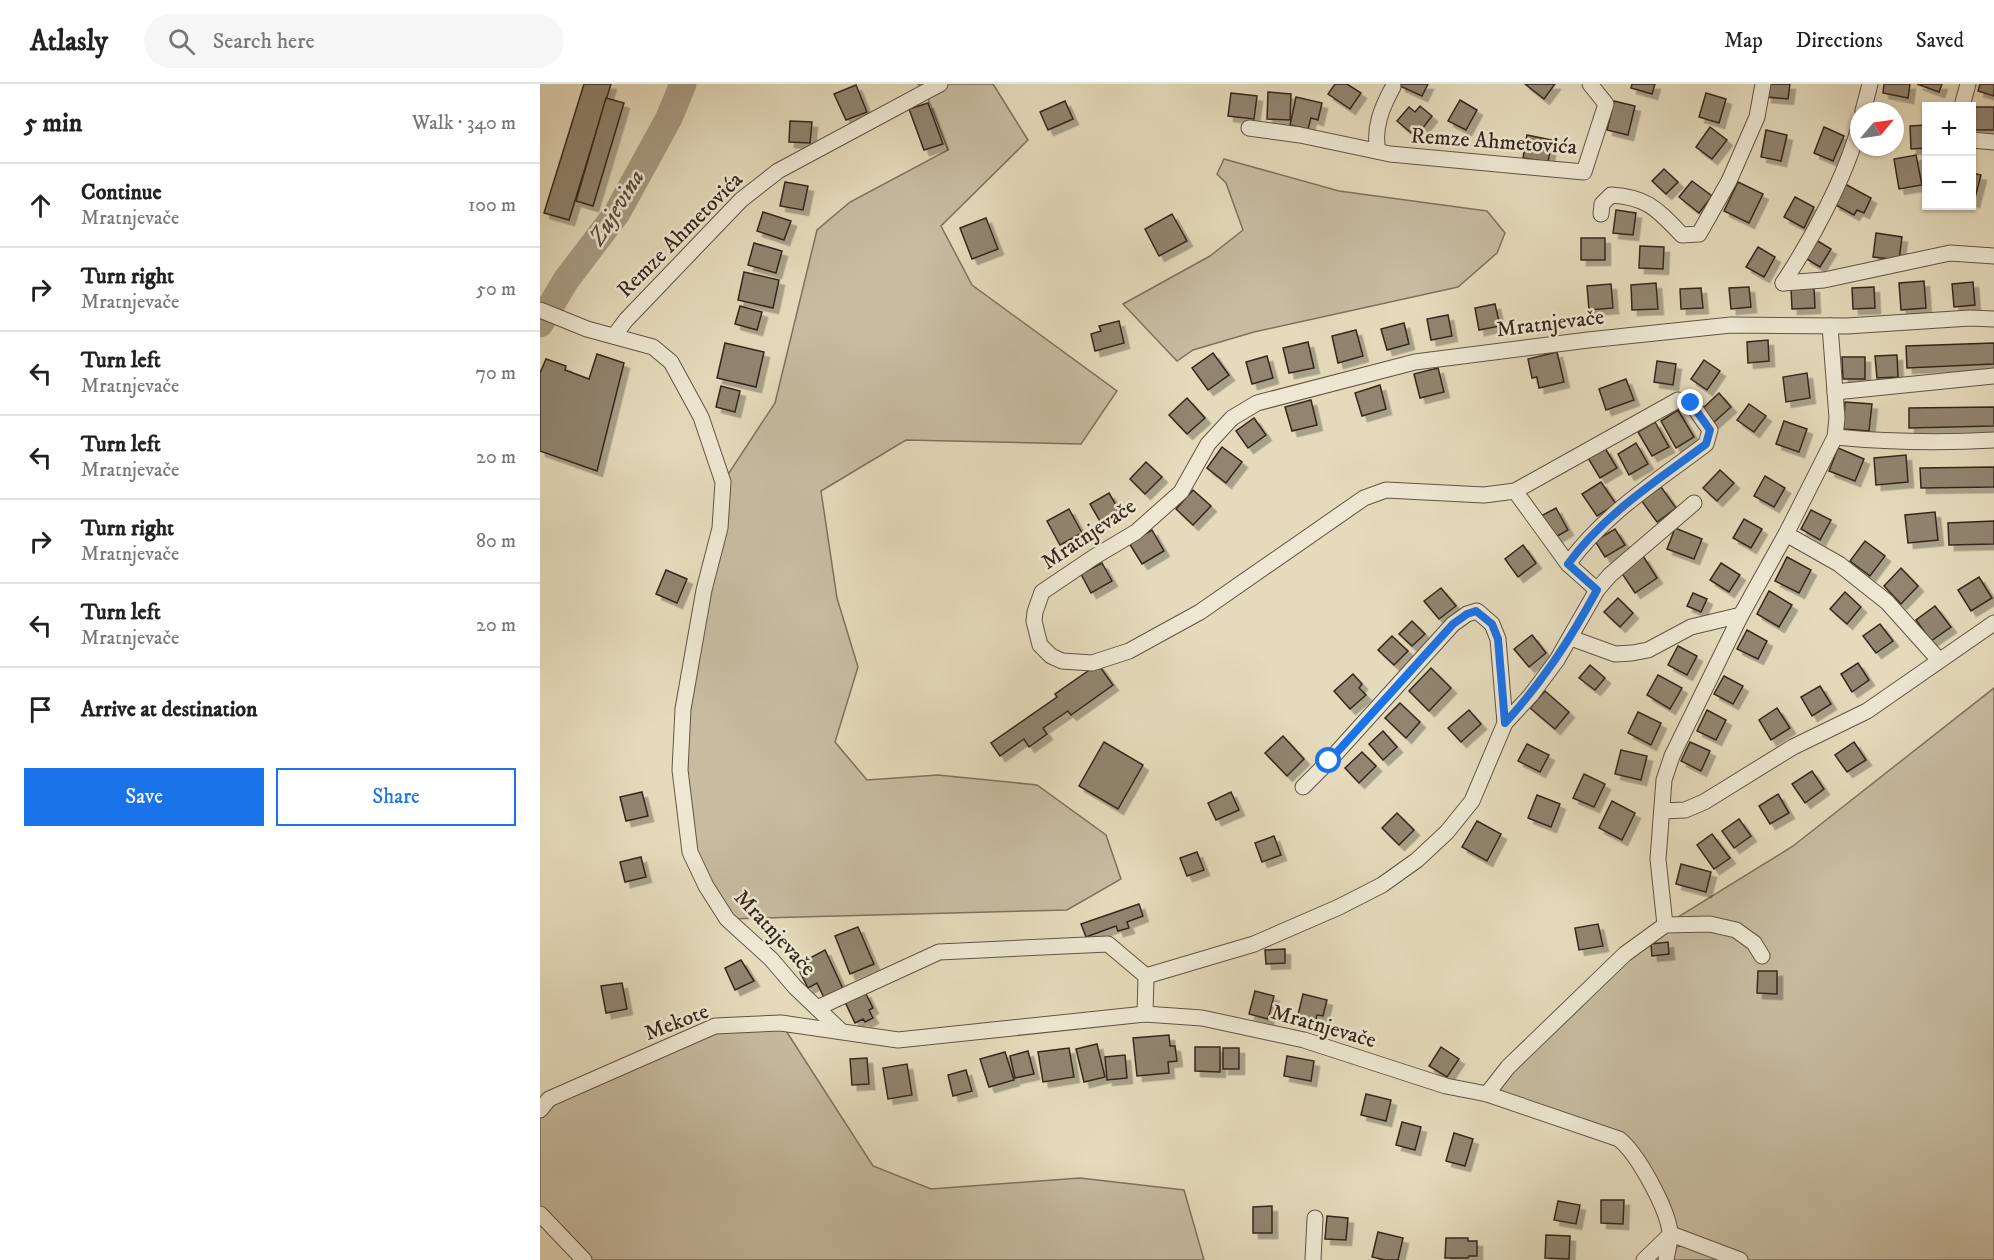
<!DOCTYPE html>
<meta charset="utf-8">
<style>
:root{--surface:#fff;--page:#f6f6f6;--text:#222;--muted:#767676;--line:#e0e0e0;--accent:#1a73e8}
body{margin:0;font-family:"IM FELL DW Pica",serif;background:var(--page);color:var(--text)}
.controls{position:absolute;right:18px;top:18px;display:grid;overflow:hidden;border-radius:0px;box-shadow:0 2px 4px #0004}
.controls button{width:54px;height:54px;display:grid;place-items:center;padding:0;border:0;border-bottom:2px solid var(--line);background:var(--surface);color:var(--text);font:30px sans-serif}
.compass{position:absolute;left:1310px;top:18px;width:54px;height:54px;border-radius:50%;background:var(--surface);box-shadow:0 2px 4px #0004;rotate:61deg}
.stop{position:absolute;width:18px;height:18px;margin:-14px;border:4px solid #1a73e8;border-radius:50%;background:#fff}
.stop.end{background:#1a73e8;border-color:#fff;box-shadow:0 2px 6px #0008}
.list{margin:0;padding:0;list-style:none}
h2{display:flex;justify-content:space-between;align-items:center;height:78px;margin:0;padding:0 24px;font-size:26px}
h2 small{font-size:20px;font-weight:400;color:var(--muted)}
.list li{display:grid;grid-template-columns:39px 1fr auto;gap:18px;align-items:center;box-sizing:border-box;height:84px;padding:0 24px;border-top:2px solid var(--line)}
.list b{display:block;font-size:22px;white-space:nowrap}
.list p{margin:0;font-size:20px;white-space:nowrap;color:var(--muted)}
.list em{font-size:20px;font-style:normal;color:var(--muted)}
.actions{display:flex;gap:12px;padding:18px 24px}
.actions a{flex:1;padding:14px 0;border:2px solid var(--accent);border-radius:0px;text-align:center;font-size:21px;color:var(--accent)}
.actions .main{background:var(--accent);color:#fff}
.icon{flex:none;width:33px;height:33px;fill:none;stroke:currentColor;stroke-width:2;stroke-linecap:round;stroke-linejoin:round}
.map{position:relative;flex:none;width:1454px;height:1176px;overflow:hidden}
header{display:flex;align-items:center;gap:36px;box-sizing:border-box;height:84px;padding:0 30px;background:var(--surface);border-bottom:2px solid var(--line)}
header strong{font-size:28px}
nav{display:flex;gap:33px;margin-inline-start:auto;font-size:21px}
.search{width:420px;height:54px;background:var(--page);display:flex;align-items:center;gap:15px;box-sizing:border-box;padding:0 21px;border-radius:33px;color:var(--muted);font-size:22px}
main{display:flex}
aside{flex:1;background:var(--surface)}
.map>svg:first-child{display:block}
.green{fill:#c7bca1;stroke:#7e725e;stroke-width:1.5}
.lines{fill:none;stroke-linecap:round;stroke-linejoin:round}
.river{stroke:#aa9e86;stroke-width:27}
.building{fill:#91856f;stroke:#36271c;stroke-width:1.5;filter:url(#shadow)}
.minor-casing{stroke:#625444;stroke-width:17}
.minor{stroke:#eee8d3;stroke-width:15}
.route{stroke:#1a73e8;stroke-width:8}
.labels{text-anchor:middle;stroke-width:5;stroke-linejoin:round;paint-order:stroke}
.street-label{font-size:22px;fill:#36271c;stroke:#eee8d3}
.water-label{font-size:24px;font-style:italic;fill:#594b3c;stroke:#eee8d3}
</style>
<header>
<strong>Atlasly</strong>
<div class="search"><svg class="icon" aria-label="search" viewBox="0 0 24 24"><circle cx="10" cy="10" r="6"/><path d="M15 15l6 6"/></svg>Search here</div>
<nav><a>Map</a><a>Directions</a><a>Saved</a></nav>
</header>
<main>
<aside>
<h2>5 min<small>Walk · 340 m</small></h2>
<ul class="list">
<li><svg class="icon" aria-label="ahead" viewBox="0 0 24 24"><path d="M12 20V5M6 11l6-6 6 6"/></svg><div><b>Continue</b><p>Mratnjevače</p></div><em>100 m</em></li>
<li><svg class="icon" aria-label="right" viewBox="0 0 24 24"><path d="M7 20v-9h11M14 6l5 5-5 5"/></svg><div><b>Turn right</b><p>Mratnjevače</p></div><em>50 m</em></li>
<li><svg class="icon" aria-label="left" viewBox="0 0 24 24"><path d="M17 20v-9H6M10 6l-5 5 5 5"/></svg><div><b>Turn left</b><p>Mratnjevače</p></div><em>70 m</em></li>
<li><svg class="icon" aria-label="left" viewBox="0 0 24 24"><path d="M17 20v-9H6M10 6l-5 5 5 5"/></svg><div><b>Turn left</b><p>Mratnjevače</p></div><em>20 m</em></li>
<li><svg class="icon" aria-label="right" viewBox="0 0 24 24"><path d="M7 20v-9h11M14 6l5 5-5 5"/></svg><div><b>Turn right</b><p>Mratnjevače</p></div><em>80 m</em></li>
<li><svg class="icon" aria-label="left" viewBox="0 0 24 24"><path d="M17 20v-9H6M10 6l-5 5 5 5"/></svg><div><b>Turn left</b><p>Mratnjevače</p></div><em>20 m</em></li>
<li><svg class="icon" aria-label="arrive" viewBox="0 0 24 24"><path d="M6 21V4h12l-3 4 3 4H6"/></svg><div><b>Arrive at destination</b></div></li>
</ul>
<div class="actions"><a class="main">Save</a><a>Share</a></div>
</aside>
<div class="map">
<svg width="1454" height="1176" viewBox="0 0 1454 1176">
<defs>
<filter id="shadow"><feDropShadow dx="5.5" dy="5.5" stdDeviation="0" flood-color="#0004"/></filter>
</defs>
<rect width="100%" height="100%" fill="#e5dbbc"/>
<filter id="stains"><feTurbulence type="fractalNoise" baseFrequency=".00333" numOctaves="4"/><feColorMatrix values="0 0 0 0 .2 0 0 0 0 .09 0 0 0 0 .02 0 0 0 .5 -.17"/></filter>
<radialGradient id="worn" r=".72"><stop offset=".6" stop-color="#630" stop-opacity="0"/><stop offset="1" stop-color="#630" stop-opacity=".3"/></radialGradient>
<g class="green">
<polygon points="378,0 453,0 488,56 401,142 432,201 577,307 541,360 366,356 281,407 297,514 318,583 295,658 327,696 398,691 497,701 566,751 581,795 527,826 187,835 150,768 140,686 183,398 235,319 277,146 310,118 408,66 385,7"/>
<polygon points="684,75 799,107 947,127 965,149 957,169 918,203 714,248 653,266 637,277 583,220 670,172 703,146 686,99 677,90"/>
<polygon points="1454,604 1454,1176 1134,1176 1133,1164 1152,1159 1131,1150 1088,1062 947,1010 1125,841 1253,762"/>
<polygon points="241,939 333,1082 391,1105 540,1094 644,1106 664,1176 44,1176 0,1130 0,1026 175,942"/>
</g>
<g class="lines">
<polyline class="river" points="0,240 26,196 77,129 129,34 143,0"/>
</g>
<g class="building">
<polygon points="44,0 71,0 29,136 4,129"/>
<polygon points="795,0 807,0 821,9 810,25 788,10"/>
<polygon points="860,0 888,0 882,12 860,2"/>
<polygon points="985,0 1015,0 1004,15"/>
<polygon points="1092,0 1115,0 1112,10 1091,4"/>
<polygon points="1227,0 1250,0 1248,15 1226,13"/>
<polygon points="1344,0 1370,0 1368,14 1343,9"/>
<polygon points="1377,0 1402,0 1399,8"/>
<polygon points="1440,0 1454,0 1454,12 1438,7"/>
<polygon points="316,1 327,28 306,36 294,10"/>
<polygon points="728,8 751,10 750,36 727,35"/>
<polygon points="691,9 717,12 714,35 688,32"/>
<polygon points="1166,9 1186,15 1179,39 1159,33"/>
<polygon points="756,13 782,19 778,36 771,34 768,45 750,41"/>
<polygon points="66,14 84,19 53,122 36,117"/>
<polygon points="920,16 937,26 926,46 908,37"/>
<polygon points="525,17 533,35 508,46 500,28"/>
<polygon points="1074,17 1095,22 1088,51 1067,46"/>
<polygon points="388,19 403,60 384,66 369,25"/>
<polygon points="880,22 892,32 876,53 857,37 869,23 875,28"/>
<rect x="1432" y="23" width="22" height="23"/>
<polygon points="250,37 272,38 270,59 249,58"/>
<polygon points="1386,41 1386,64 1371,65 1370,42"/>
<polygon points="1170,43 1187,56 1172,75 1156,63"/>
<polygon points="1284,43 1304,52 1293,77 1274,69"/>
<polygon points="1226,46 1247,51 1241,77 1221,73"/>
<polygon points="987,51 1012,56 1008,78 983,74"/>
<polygon points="1376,71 1382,101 1359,105 1354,75"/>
<polygon points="1124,85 1138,98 1126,110 1112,97"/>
<polygon points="1432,89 1441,91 1434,118 1432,117"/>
<polygon points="1152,97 1172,112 1159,129 1139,113"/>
<polygon points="245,98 268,102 263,126 240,122"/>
<polygon points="1198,98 1223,110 1209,139 1184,127"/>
<polygon points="1305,100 1331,114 1324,129 1317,126 1314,131 1294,120"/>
<polygon points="1255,113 1274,123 1264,144 1244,133"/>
<polygon points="1076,126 1096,129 1093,151 1073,149"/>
<polygon points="223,128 251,137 244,156 217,147"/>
<polygon points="632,130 647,157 619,172 605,145"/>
<polygon points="446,134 458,165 432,175 420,144"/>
<polygon points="1336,149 1362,153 1359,176 1333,173"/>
<rect x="1041" y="154" width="24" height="22"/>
<polygon points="1276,156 1291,165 1280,183 1265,174"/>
<polygon points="214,159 242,167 236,189 208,181"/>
<polygon points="1100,162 1124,163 1123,185 1099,184"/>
<polygon points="1218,163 1235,173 1224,193 1206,183"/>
<polygon points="204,188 239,196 233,224 198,216"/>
<polygon points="1384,197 1386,224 1361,226 1359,199"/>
<polygon points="1433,198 1435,221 1414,223 1412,200"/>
<polygon points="1116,199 1118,225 1092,226 1091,201"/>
<polygon points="1071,200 1073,224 1049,226 1047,202"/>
<polygon points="1209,203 1211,223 1191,225 1189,204"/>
<polygon points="1274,203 1275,224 1252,225 1251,204"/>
<polygon points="1334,203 1335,224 1313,225 1312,204"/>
<polygon points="1161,204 1163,224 1141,225 1140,205"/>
<polygon points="955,220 960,242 939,246 935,224"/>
<polygon points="200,222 222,228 217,246 195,240"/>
<polygon points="908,231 912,252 891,256 887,235"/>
<polygon points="579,237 584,259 555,267 551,250 561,247 559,242"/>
<polygon points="864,239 869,260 847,266 841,245"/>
<polygon points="816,246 823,272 798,279 792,252"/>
<polygon points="1228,256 1229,277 1208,279 1207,258"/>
<polygon points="768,258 774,284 749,289 743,264"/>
<polygon points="185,259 224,268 216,303 177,294"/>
<polygon points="1454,259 1454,280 1367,284 1366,262"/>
<polygon points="1017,268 1024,298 999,304 997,293 992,294 988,275"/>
<polygon points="673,269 689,291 668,306 652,284"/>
<polygon points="57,270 84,279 57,387 0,367 0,289 6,275 26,282 25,286 49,295"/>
<polygon points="1357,271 1358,293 1337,294 1335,272"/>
<polygon points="727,272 733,294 712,300 706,278"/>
<polygon points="1302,273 1325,273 1325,295 1303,295"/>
<polygon points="1164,276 1180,287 1167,306 1151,295"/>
<polygon points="1117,277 1136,280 1133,301 1114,298"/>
<polygon points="898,284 904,308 880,314 874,290"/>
<polygon points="1267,289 1270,314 1246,318 1243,293"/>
<polygon points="1086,295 1094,316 1066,326 1059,305"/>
<polygon points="840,301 846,325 822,332 815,309"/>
<polygon points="181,302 200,307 195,328 176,323"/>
<polygon points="1179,309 1191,323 1173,339 1161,326"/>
<polygon points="647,314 665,334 647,350 629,331"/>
<polygon points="771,316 777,341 752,347 745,323"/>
<polygon points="1305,318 1332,320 1329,347 1303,345"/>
<polygon points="1209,320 1226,332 1214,348 1197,336"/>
<polygon points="1454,323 1454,342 1369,344 1369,324"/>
<polygon points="1138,326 1154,353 1136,364 1121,337"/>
<polygon points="714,334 726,351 708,364 696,347"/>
<polygon points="1244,337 1267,345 1259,368 1236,360"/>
<polygon points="1115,338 1129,363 1112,372 1098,348"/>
<polygon points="1096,359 1108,380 1089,391 1078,370"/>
<polygon points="682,363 702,378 686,399 667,384"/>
<polygon points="1065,364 1077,384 1060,394 1048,374"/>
<polygon points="1298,364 1324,375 1315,397 1289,387"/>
<polygon points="1366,371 1368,398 1336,401 1334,374"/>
<polygon points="606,378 622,393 605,410 590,395"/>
<polygon points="1454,383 1454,403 1381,404 1380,384"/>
<polygon points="1180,386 1194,399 1177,417 1163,404"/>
<polygon points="1225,392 1245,404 1234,423 1214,412"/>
<polygon points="1061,398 1076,420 1057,432 1042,410"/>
<polygon points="1121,403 1136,424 1117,438 1101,416"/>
<polygon points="653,406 671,422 653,441 636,425"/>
<polygon points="569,409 580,428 561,439 550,420"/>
<polygon points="1016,424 1028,446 1014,454 1001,432"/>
<polygon points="529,425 542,449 520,461 507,437"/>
<polygon points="1271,426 1291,436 1280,456 1261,445"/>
<polygon points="1395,428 1398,456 1368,459 1365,431"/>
<polygon points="1204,435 1222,445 1211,464 1193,454"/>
<polygon points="1454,437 1454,460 1409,461 1408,439"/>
<polygon points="1135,444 1162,455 1154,475 1127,465"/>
<polygon points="1075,445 1085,461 1065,473 1055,457"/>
<polygon points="612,446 624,467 602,480 589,459"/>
<polygon points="1325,457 1345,472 1330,492 1310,477"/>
<polygon points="983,461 996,479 978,493 965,475"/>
<polygon points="1103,472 1117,494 1095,509 1081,488"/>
<polygon points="1247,473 1271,486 1259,509 1235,497"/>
<polygon points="562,479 572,497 551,509 541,490"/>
<polygon points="1181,479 1200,491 1189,508 1170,496"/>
<polygon points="1361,484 1378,502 1361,520 1344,502"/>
<polygon points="126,486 147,495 137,519 116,510"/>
<polygon points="1439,493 1452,514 1431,527 1418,506"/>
<polygon points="901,504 916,522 899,535 884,517"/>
<polygon points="1229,507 1252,521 1239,543 1217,530"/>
<polygon points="1305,508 1321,523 1307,540 1290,525"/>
<polygon points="1153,509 1167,515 1161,528 1147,522"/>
<polygon points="1078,514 1093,529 1080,543 1064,528"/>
<polygon points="1395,522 1411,543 1391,557 1376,536"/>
<polygon points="872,537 885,550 872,562 859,550"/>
<polygon points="1340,540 1353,557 1336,569 1323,552"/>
<polygon points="1207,546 1227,557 1218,575 1197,565"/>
<polygon points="992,551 1006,569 989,583 974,565"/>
<polygon points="852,552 868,567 854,581 838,566"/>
<polygon points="1138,562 1157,572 1147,591 1128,581"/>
<polygon points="1318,579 1329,596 1312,608 1301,590"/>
<polygon points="558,580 573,601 531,631 528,627 503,644 507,650 489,663 484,655 460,672 451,659 517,613 515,610"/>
<polygon points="1050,581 1065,594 1055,606 1039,594"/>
<polygon points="891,584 911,604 889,627 869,607"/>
<polygon points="813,590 822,600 819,604 826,611 810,625 794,607"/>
<polygon points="1118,591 1142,604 1130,625 1107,611"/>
<polygon points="1184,592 1203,602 1193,620 1174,610"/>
<polygon points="1280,602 1291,620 1272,632 1261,613"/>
<polygon points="1005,607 1029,628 1015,645 990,624"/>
<polygon points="860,619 880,638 866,654 845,634"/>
<polygon points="1237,624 1250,644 1231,656 1219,636"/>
<polygon points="929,626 941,640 921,658 908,644"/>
<polygon points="1167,626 1186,636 1176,656 1157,647"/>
<polygon points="1098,628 1121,639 1111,661 1088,649"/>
<polygon points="843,647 857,663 843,676 829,660"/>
<polygon points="743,652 764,675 747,692 725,669"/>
<polygon points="564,658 603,681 578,725 539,702"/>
<polygon points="1150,658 1170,667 1161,687 1141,677"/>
<polygon points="1314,658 1326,676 1307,688 1295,671"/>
<polygon points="987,660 1009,671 1000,688 978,677"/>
<polygon points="1081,666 1107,672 1101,696 1075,690"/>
<polygon points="822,668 836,682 819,699 805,684"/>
<polygon points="1272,687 1284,705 1265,719 1252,700"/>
<polygon points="1044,690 1065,700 1054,723 1033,714"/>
<polygon points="102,708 108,732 86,737 80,713"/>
<polygon points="691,708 699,726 676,736 668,719"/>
<polygon points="1238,710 1249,729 1230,740 1219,722"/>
<polygon points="997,711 1020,720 1011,743 988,734"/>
<polygon points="1072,717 1095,729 1082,756 1059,744"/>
<polygon points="857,729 874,746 859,761 842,744"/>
<polygon points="1199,735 1211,752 1194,764 1182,747"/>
<polygon points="937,737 961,750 947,777 922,763"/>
<polygon points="1172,750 1190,774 1174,785 1157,761"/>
<polygon points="734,752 741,771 722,778 715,759"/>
<polygon points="657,768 664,786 647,792 640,774"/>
<polygon points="101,773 106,793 85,798 80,778"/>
<polygon points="1141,780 1171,788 1166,808 1136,800"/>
<polygon points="599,820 603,832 587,838 589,844 578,847 576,842 546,853 541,840"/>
<polygon points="1058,840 1063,862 1039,866 1035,844"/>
<polygon points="318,843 334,880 310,890 295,852"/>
<polygon points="1128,858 1129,870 1112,872 1111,860"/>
<polygon points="745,865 745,879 726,880 725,866"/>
<polygon points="285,866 304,907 285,916 277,899 268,904 260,888 269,884 266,876"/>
<polygon points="201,876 214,897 195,906 185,884"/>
<polygon points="1218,887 1237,887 1237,910 1217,909"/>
<polygon points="82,899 87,925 66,929 61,902"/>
<polygon points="715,907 734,912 728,935 709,930"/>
<polygon points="325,908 333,924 329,926 333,934 325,938 323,935 315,939 305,918"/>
<polygon points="763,910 787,916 783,932 777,931 775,939 757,935"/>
<polygon points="629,951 630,962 635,962 637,977 628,978 629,989 597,992 593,954"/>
<polygon points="557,960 565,993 544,998 536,965"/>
<polygon points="655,963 680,963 680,988 655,987"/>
<polygon points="901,963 919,975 907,993 889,982"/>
<polygon points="529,964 534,993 503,998 498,968"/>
<rect x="683" y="964" width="16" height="21"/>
<polygon points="488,967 494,990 475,994 470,972"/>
<polygon points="465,968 474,996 449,1003 440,975"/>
<polygon points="585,971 587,994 567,996 565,973"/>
<polygon points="747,972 774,977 771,997 744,992"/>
<polygon points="327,974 329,1000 312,1001 310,975"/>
<polygon points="367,980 372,1011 348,1015 343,984"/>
<polygon points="426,986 432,1007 413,1012 408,991"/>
<polygon points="826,1010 851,1016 846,1037 821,1031"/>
<polygon points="862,1038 881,1043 875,1066 856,1061"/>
<polygon points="914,1049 933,1055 925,1082 906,1077"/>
<polygon points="1061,1116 1084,1116 1083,1140 1061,1139"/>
<polygon points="1018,1117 1040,1121 1036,1140 1014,1136"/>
<polygon points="732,1122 732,1149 713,1149 713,1123"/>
<polygon points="787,1132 808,1134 806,1156 785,1155"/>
<polygon points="838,1148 863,1154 858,1176 845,1176 832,1173"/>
<polygon points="1006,1151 1030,1152 1029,1175 1005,1174"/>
<polygon points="906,1154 928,1154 928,1157 937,1157 937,1172 929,1172 928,1174 905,1174"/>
</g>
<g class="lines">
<g class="minor-casing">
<g id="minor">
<polyline points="1422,22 1428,0"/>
<polyline points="1323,27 1330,0"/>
<polyline points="709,44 760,51 850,70 1044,88 1066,20 1050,0"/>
<polyline points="1432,56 1454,58"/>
<path d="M838,67C833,44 842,23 853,3"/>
<path d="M1061,130L1062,120L1071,111C1107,113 1117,125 1142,151L1159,150L1189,97L1217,33L1223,0"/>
<polyline points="1243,199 1284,196 1410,169 1454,172"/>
<path d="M1243,199C1272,155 1305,94 1319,43"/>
<polyline points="0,226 47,245 113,263 131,278 161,333 183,398 180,444 164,506 143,625 140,686 150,768 166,802 187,835 231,875 255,903 301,947"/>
<polyline points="74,252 86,236 201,116 238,87 400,0"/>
<polyline points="1295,308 1454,292"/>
<path d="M1295,353C1348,358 1401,359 1454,356"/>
<polyline points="975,407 1028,480 1057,506"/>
<polyline points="1246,450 1299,480 1347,518 1399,576"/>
<path d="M1028,480C1064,430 1117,397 1166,360L1170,346L1151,319L1138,316L975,407L944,411L846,406L824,414L660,528L589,567L552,579L522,577L511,572L500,561L494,537L495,528L502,508L554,473L596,448L641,408L668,360L692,334L717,319L875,278L1048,256L1191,241L1307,242L1430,234L1454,235"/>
<polyline points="1031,554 1075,570 1092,569 1108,566 1151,543 1201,531"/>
<polyline points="763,703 789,677 913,540 927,530 937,527 952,540 958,555 965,639"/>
<polyline points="1122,727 1145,726 1164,718 1253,663 1327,627 1454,539"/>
<polyline points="1125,841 1118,775 1124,696 1132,672 1201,531 1246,450 1295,353 1297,334 1290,242"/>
<polyline points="606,892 714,860 799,823 842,801 877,776 907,748 932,717 965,639 991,611 1017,576 1057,506 1070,491 1154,419"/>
<polyline points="277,924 399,868 568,860 606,892"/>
<polyline points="605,930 606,892"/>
<polyline points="947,1010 968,983 1085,870 1125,841 1170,840 1196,846 1214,859 1222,872"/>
<path d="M0,1026L9,1015L175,942L241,939L358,956L605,930L662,934L764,956L906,1002L947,1010L1079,1055C1098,1070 1127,1124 1130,1148C1131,1157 1127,1167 1126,1176"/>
<polyline points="0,1130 44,1176"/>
<polyline points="1131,1150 1200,1176"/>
<polyline points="773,1176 775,1134"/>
<polyline points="1104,1176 1131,1150"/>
</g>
</g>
<use href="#minor" class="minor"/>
</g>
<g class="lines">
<path class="route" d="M789,677L913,540L927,530L936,527L952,540L958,555L965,639C1003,597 1030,556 1057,506L1028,480C1064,430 1117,397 1166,360L1170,346L1151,319"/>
</g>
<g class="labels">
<g class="street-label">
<text transform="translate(954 56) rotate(4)" y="8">Remze Ahmetovića</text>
<text transform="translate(139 150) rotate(-45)" y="8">Remze Ahmetovića</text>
<text transform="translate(1010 238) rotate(-7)" y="8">Mratnjevače</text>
<text transform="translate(548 449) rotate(-34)" y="8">Mratnjevače</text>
<text transform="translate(236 848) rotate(47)" y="8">Mratnjevače</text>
<text transform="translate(136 937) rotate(-21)" y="8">Mekote</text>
<text transform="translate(784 941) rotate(16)" y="8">Mratnjevače</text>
</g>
<g class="water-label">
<text transform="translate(76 123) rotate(-58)" y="8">Zujevina</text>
</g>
</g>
<rect width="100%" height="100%" filter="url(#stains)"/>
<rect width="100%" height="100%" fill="url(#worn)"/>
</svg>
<div class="controls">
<button>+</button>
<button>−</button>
</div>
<svg class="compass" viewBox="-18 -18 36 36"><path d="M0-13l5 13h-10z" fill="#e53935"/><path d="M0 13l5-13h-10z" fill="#767676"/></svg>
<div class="stop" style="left:789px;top:677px"></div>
<div class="stop end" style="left:1151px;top:319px"></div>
</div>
</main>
